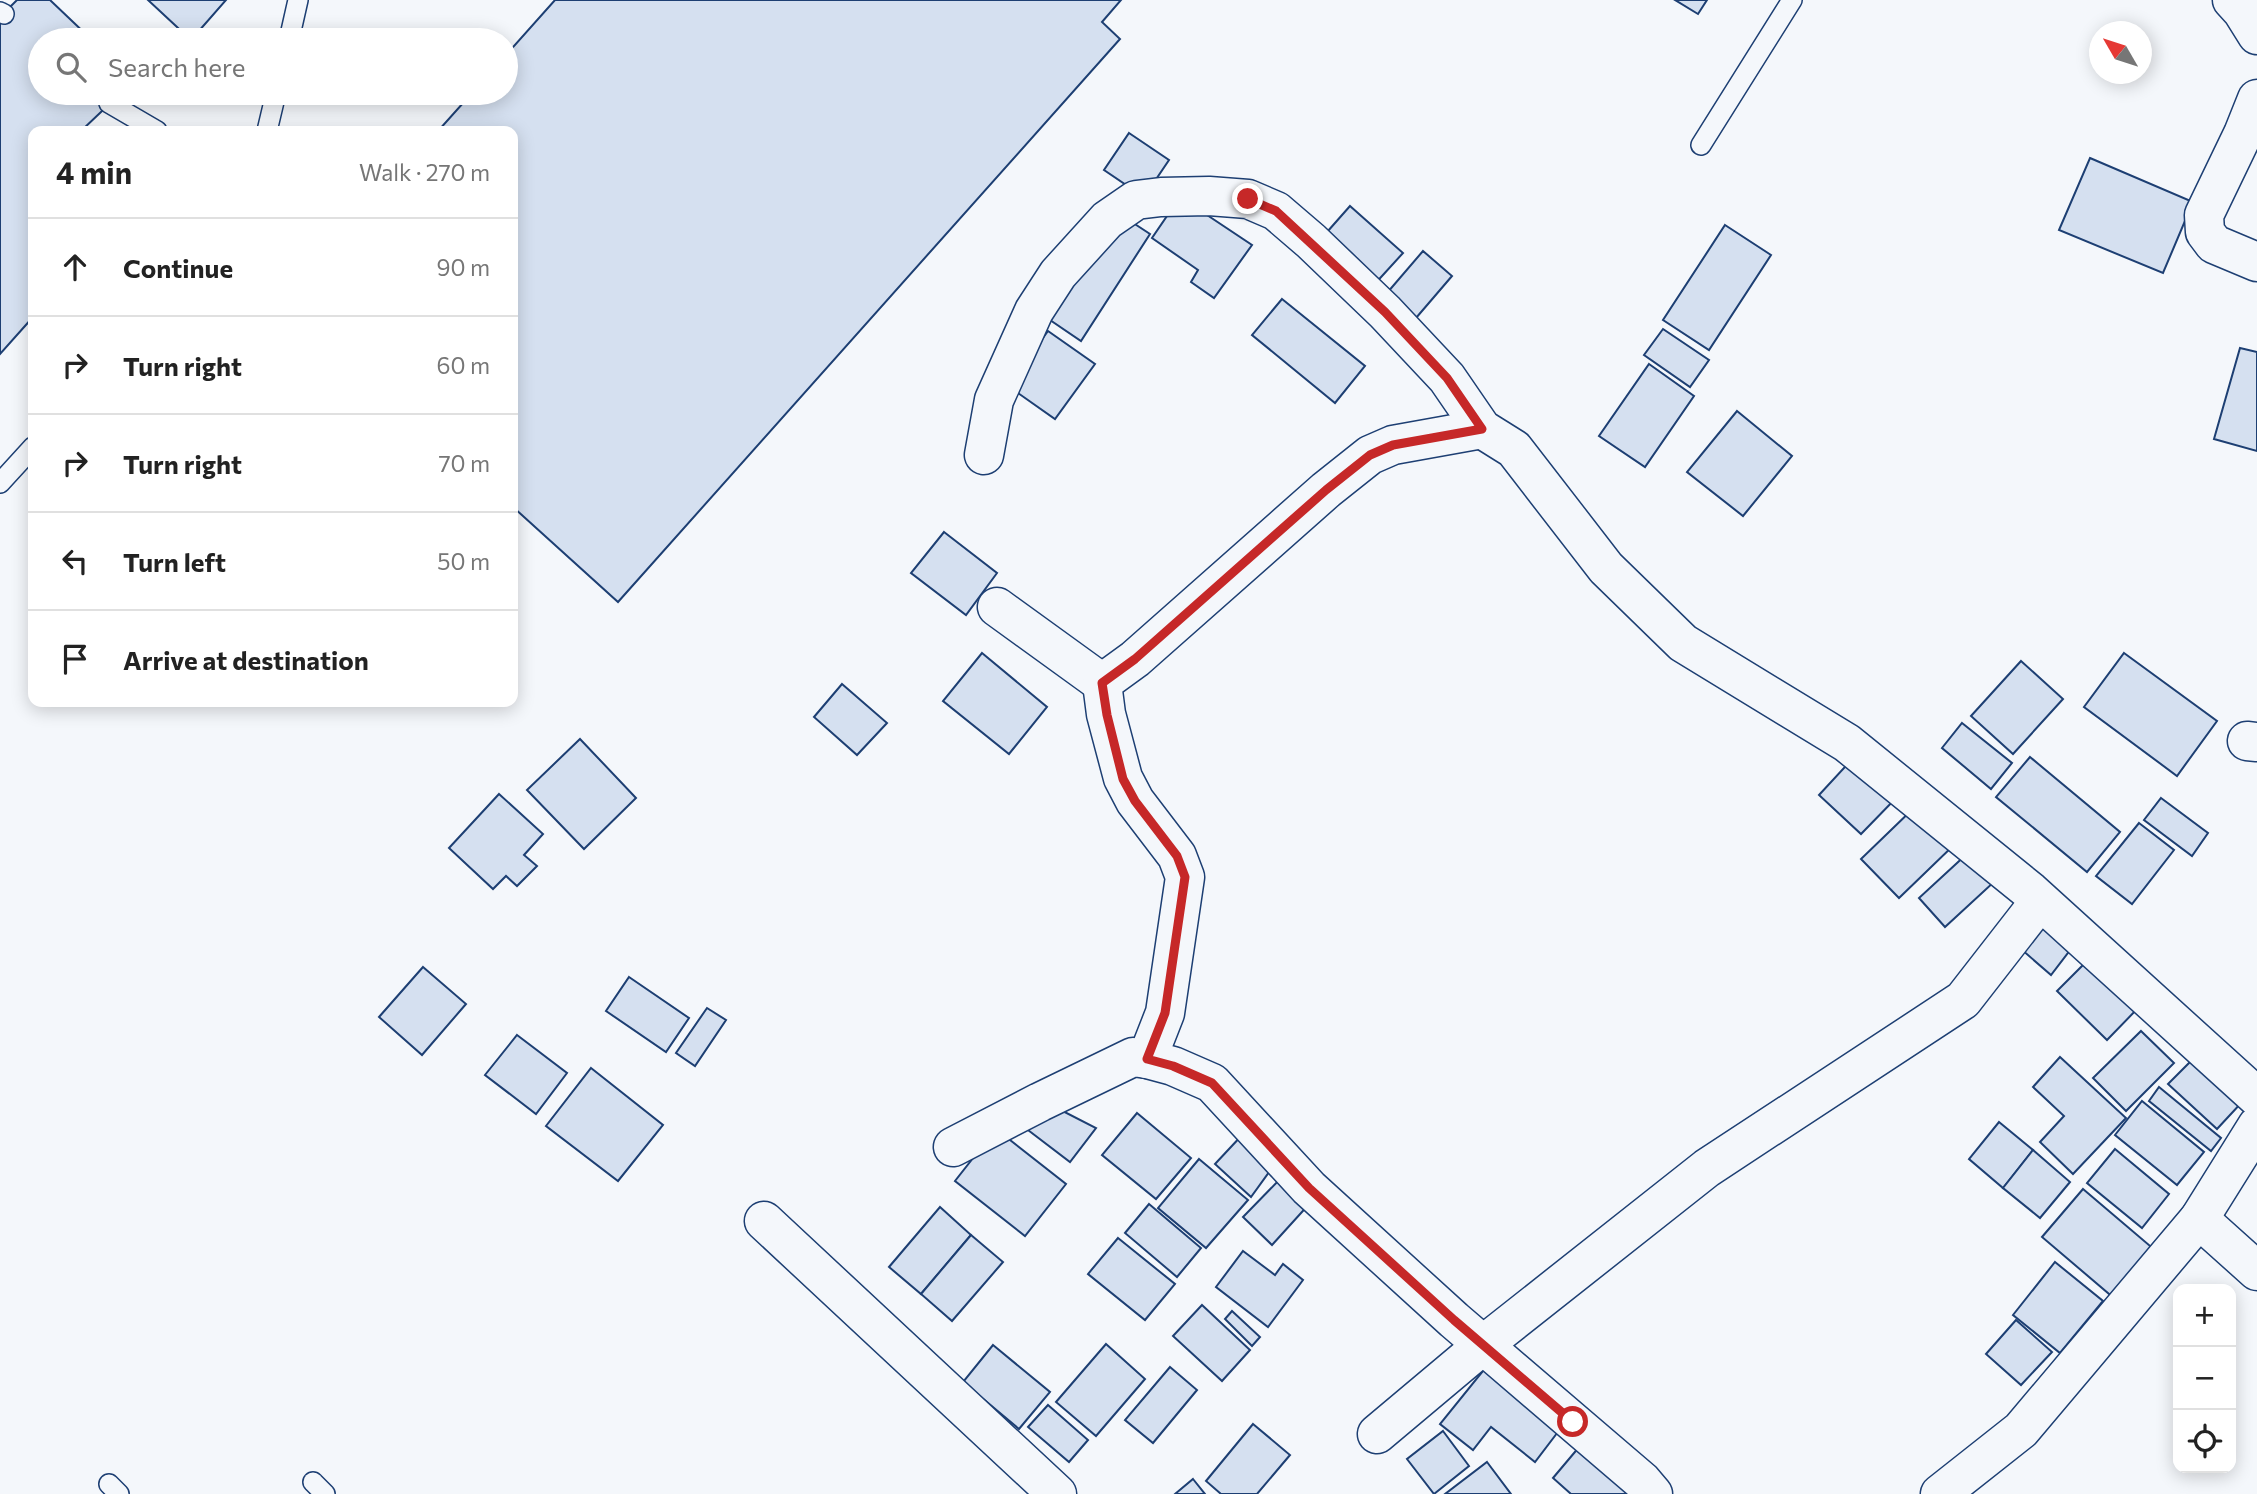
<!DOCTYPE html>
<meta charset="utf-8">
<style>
:root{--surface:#fff;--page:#f2f2f2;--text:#222;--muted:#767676;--line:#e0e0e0}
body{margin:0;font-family:Commissioner,sans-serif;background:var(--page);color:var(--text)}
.controls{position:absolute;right:21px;bottom:21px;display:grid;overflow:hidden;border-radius:14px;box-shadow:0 4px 18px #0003}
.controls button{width:63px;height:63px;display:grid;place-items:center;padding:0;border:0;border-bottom:2px solid var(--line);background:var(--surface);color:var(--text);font:35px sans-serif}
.compass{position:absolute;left:2089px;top:21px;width:63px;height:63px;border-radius:50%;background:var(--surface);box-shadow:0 4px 18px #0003;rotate:309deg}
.stop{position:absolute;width:21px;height:21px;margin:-16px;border:5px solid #c62828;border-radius:50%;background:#fff}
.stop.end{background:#c62828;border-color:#fff;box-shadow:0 2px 7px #0008}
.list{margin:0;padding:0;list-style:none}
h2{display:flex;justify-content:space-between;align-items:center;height:91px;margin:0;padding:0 28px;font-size:30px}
h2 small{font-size:23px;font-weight:400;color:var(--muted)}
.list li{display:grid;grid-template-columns:46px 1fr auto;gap:21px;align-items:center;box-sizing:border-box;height:98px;padding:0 28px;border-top:2px solid var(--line)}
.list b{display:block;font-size:26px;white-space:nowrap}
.list em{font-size:23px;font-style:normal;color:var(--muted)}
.icon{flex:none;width:38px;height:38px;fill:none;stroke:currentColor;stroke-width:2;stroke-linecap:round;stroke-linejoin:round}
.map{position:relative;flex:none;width:2257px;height:1494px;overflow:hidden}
.search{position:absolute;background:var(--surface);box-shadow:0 4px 18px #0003;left:28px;top:28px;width:490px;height:77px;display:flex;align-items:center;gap:18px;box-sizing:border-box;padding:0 24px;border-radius:38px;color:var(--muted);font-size:26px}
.panel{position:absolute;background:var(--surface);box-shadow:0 4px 18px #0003;left:28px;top:126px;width:490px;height:581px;border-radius:14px}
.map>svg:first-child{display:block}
.building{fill:#d5e0f0;stroke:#1d3f73;stroke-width:2}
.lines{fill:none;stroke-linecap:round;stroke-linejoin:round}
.service-casing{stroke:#1d3f73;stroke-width:22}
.minor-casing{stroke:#1d3f73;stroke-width:41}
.service{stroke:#f4f7fb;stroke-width:19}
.minor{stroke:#f4f7fb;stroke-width:38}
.route{stroke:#c62828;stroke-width:9}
</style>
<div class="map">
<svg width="2257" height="1494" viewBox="0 0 2257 1494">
<rect width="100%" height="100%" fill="#f4f7fb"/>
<g class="building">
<polygon points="17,0 50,0 92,40 40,40 40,93 121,93 81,131 33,131 33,317 0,354 0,17"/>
<polygon points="148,0 226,0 191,40"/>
<polygon points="555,0 1121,0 1102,22 1120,39 618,602 513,507 513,131 438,131 472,93 506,93 506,55"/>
<polygon points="1675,0 1707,0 1698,14"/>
<polygon points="1129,133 1169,160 1144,197 1104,170"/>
<polygon points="2090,158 2193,202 2163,273 2059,230"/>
<polygon points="1180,197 1252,245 1214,298 1191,282 1198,270 1152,238"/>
<polygon points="1350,206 1403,253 1372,287 1320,240"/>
<polygon points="1118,213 1150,234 1081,341 1050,320"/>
<polygon points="1725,225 1771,255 1709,350 1663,320"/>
<polygon points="1423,251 1452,276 1410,325 1381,300"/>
<polygon points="1282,299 1365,366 1335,403 1252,335"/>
<polygon points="1663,329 1709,360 1690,387 1644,355"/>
<polygon points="1048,331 1095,364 1055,419 1008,386"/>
<polygon points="2240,348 2257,352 2257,451 2214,439"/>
<polygon points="1649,364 1694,396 1645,467 1599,436"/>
<polygon points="1737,411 1792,456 1743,516 1687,472"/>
<polygon points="944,532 997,573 966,615 911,573"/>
<polygon points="982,653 1047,707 1009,754 943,701"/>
<polygon points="2124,653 2217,721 2177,776 2084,707"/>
<polygon points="2021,661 2063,699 2013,754 1971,716"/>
<polygon points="842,684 887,723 857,755 814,717"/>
<polygon points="1962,723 2012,763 1991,789 1942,748"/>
<polygon points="580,739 636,798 584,849 527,790"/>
<polygon points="1856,755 1899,795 1861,834 1819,795"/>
<polygon points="2030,757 2120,832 2087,872 1996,797"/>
<polygon points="499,794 543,834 524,855 537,866 517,886 506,876 493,889 449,848"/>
<polygon points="2161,798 2208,833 2192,856 2144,820"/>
<polygon points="1918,804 1956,843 1899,898 1861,859"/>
<polygon points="2139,823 2174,850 2132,904 2096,876"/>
<polygon points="1969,852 1995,881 1945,927 1919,898"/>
<polygon points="2042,909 2077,941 2051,975 2014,943"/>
<polygon points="2091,957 2141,1005 2107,1040 2057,991"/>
<polygon points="423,967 466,1004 422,1055 379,1017"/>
<polygon points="629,977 689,1018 666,1052 606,1011"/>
<polygon points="707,1008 726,1020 695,1066 676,1053"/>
<polygon points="2141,1031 2174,1063 2126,1111 2093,1078"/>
<polygon points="517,1035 567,1073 536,1114 485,1075"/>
<polygon points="2197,1055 2243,1101 2217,1129 2168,1084"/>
<polygon points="2060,1057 2126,1118 2073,1174 2040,1142 2064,1116 2033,1087"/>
<polygon points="591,1068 663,1125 618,1181 546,1126"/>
<polygon points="2159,1087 2221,1138 2211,1151 2149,1101"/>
<polygon points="2142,1101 2204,1152 2177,1185 2115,1135"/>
<polygon points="1049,1104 1096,1128 1070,1162 1024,1127"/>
<polygon points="1137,1113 1191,1158 1156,1199 1102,1155"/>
<polygon points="1999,1122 2033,1150 2003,1188 1969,1159"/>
<polygon points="996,1129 1066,1184 1025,1236 955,1181"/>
<polygon points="1244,1133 1277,1161 1251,1197 1215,1164"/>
<polygon points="2115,1149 2169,1194 2142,1228 2087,1183"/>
<polygon points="2033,1150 2070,1182 2040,1218 2003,1188"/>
<polygon points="1199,1159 1248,1200 1206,1248 1158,1208"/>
<polygon points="1283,1176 1311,1202 1272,1245 1243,1217"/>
<polygon points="2083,1189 2156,1251 2115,1299 2042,1237"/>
<polygon points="1149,1204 1201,1248 1177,1277 1125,1233"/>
<polygon points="940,1207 971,1235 921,1294 889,1267"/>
<polygon points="971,1235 1003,1262 952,1321 921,1294"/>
<polygon points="1118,1238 1175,1284 1145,1320 1088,1274"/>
<polygon points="1243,1251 1275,1275 1283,1264 1303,1280 1268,1327 1216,1287"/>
<polygon points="2055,1262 2103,1301 2060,1353 2013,1315"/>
<polygon points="1202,1305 1250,1350 1222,1381 1173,1336"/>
<polygon points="1232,1311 1260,1337 1252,1346 1225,1319"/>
<polygon points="2016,1320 2052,1352 2021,1385 1986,1354"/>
<polygon points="1106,1344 1145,1379 1096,1436 1056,1402"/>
<polygon points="993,1345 1050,1392 1019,1429 963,1382"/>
<polygon points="1495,1356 1567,1420 1535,1462 1491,1427 1473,1450 1440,1424"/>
<polygon points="1170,1367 1197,1390 1153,1443 1125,1420"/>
<polygon points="1048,1405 1088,1440 1069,1462 1028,1427"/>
<polygon points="1253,1424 1290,1455 1257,1494 1221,1494 1206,1481"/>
<polygon points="1443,1431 1469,1466 1434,1494 1407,1459"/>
<polygon points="1585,1440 1635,1482 1625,1494 1571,1494 1553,1478"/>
<polygon points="1487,1462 1511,1494 1445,1494"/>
<polygon points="1193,1479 1205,1494 1175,1494"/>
</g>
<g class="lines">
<g class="service-casing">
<g id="service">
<polyline points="0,12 4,14"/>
<polyline points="289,40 298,0"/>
<polyline points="109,103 157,131"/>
<polyline points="267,131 276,93"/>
<polyline points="1701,145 1792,0"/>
<polyline points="0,483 33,447"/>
<polyline points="313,1482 325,1494"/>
<polyline points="109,1484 119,1494"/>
</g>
</g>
<g class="minor-casing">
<g id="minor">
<polyline points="2232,0 2242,11 2257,35"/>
<polyline points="2257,99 2243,134 2204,215 2205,232 2214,244 2257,262"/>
<polyline points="984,455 994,400 1034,311 1058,274 1107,220 1136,200 1161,197 1209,196 1248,199 1276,211 1311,241 1385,312 1447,378 1482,429 1514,449 1606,568 1683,643 1847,743 2030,891 2257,1097"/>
<polyline points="997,607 1102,683"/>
<polyline points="2247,741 2257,742"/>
<polyline points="1147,1059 1165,1013 1185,877 1177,856 1135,801 1123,778 1106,714 1102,683 1135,659 1326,490 1370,455 1393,445 1482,429"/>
<polyline points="953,1147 1040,1102 1133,1057 1147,1059 1173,1066 1212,1083 1309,1188 1454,1320 1642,1481 1653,1494"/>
<polyline points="2199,1219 2257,1271"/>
<polyline points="764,1221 1057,1494"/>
<polyline points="1377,1434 1483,1345 1707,1168 1963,1000 2040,901"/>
<polyline points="1940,1494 2021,1430 2199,1219 2257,1126"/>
</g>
</g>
<use href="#service" class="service"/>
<use href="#minor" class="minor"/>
</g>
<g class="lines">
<polyline class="route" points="1248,199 1276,211 1385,312 1447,378 1482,429 1393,445 1370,455 1326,490 1135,659 1102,683 1107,715 1123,779 1135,801 1177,856 1185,877 1165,1013 1147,1059 1173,1066 1212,1083 1309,1188 1454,1320 1573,1422"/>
</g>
</svg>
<div class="controls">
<button>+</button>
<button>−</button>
<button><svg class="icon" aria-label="locate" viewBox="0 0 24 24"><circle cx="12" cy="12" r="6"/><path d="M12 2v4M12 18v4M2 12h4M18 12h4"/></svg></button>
</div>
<svg class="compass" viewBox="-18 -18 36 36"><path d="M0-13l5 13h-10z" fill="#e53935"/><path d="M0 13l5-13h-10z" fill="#767676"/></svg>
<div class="stop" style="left:1573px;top:1422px"></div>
<div class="stop end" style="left:1248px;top:199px"></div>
<div class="search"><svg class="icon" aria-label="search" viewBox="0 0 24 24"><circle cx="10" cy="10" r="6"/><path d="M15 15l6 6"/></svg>Search here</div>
<section class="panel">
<h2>4 min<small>Walk · 270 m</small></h2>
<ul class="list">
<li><svg class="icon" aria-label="ahead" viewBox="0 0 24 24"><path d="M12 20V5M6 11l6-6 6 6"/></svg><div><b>Continue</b></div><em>90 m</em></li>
<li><svg class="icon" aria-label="right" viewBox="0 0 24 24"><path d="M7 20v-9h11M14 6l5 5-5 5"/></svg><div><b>Turn right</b></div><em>60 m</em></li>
<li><svg class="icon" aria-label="right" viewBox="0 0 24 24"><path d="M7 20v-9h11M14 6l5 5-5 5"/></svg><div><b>Turn right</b></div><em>70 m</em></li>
<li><svg class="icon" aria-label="left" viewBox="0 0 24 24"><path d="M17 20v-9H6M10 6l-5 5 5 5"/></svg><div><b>Turn left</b></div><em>50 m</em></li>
<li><svg class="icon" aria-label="arrive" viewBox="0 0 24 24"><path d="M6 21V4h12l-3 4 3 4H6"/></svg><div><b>Arrive at destination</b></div></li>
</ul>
</section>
</div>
